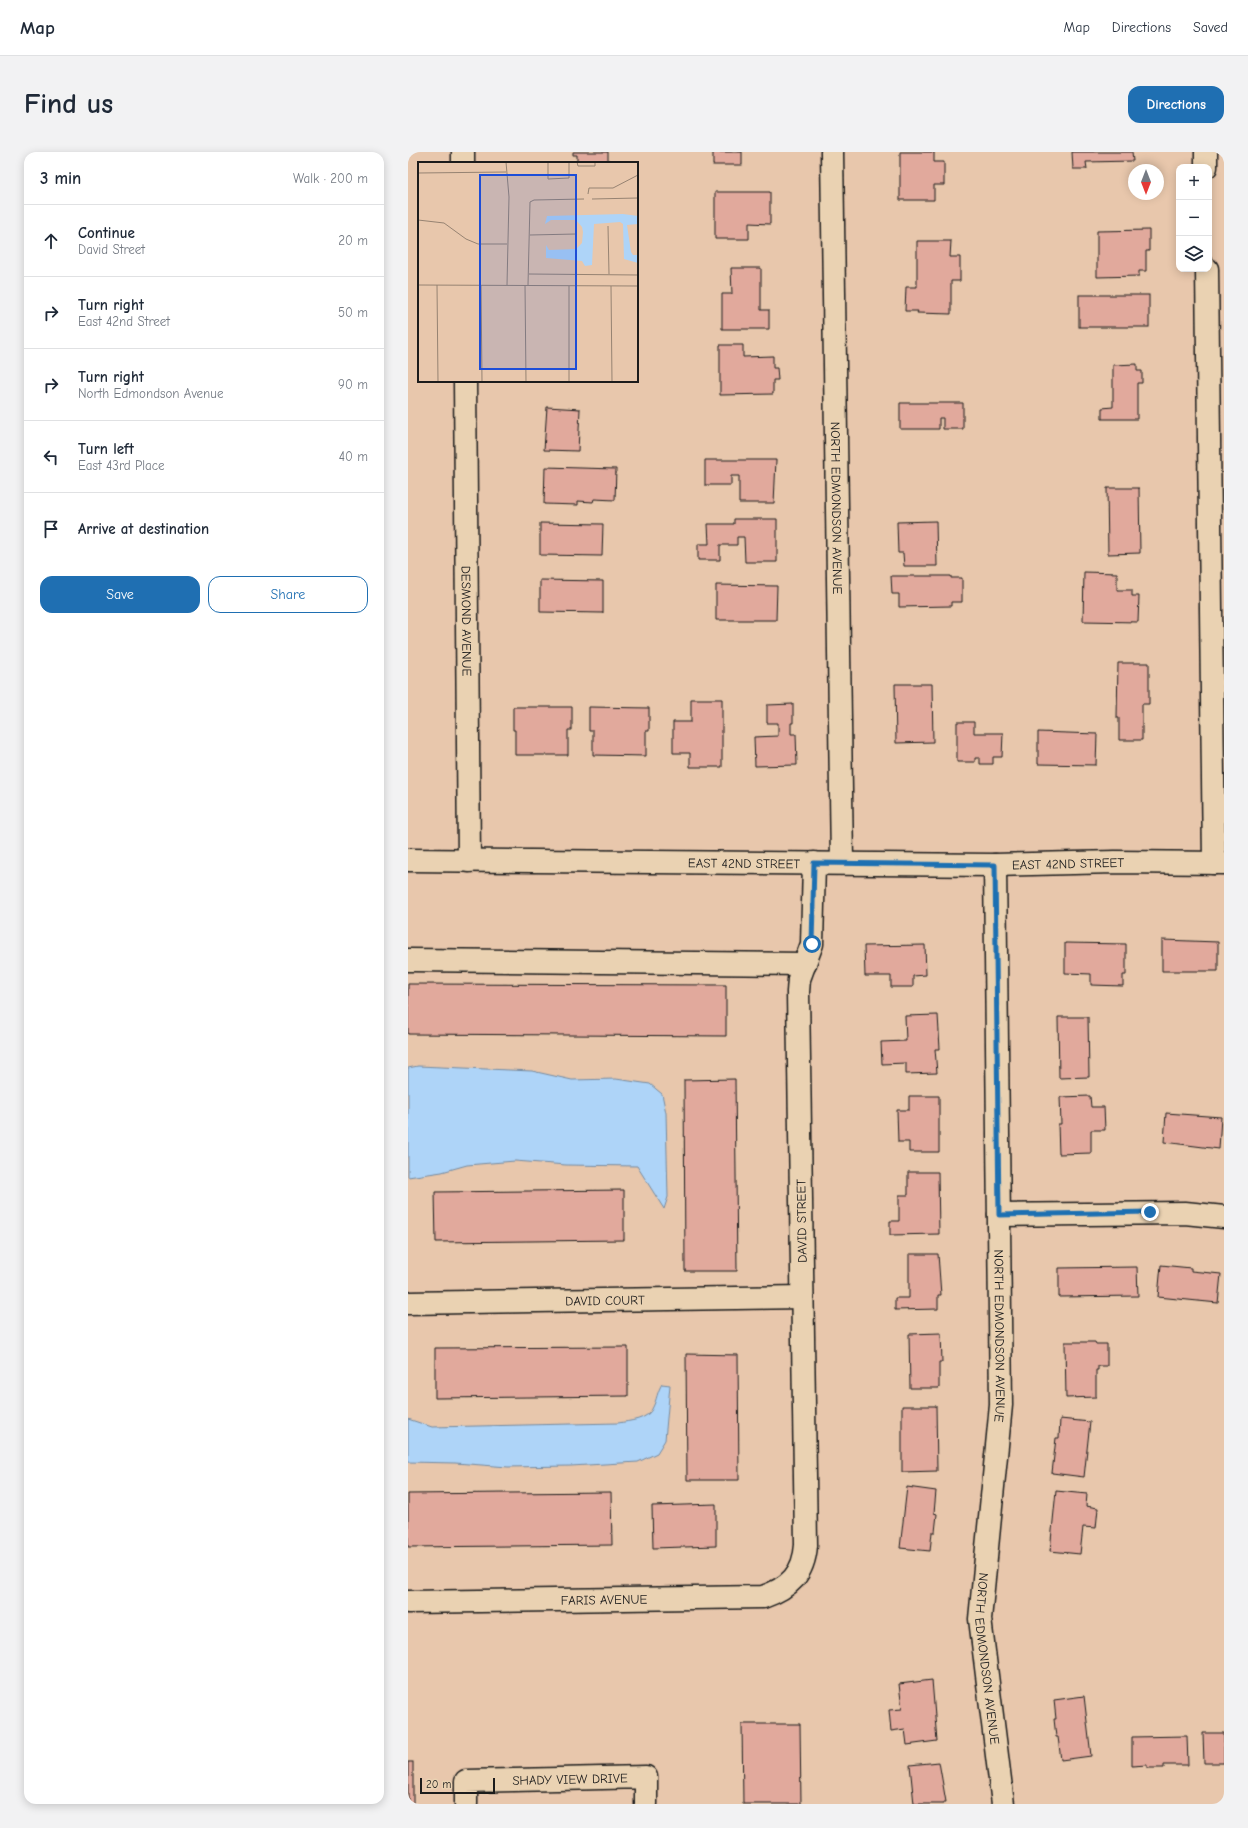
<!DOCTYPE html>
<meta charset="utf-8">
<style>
:root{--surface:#fff;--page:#f2f2f3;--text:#1f2937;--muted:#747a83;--line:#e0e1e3;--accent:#1f6fb2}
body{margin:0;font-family:"Comic Neue",sans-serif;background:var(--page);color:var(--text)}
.controls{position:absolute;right:12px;top:12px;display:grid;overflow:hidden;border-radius:8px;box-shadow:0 2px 10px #0003}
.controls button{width:36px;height:36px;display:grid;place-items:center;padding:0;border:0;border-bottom:1px solid var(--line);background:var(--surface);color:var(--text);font:20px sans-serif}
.compass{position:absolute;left:720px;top:12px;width:36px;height:36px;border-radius:50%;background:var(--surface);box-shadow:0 2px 10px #0003;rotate:180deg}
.scale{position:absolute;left:12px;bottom:10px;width:75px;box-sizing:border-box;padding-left:4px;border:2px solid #1c1c1c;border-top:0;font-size:11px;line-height:14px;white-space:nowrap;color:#1c1c1c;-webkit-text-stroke:3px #ead2b2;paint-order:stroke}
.stop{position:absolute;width:12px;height:12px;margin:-9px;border:3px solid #1f6fb2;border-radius:50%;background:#fff}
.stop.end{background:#1f6fb2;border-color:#fff;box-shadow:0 1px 4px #0008}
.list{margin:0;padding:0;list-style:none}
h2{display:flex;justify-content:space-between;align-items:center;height:52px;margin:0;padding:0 16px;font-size:17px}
h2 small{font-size:13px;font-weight:400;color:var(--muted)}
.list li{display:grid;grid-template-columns:26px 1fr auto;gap:12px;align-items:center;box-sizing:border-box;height:72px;padding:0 16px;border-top:1px solid var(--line)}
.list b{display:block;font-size:15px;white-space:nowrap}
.list p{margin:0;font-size:13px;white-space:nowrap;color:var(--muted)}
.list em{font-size:13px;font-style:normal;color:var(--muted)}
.actions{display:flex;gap:8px;padding:12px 16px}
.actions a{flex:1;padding:9px 0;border:1px solid var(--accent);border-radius:12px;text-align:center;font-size:14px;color:var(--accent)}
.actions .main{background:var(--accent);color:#fff}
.icon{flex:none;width:22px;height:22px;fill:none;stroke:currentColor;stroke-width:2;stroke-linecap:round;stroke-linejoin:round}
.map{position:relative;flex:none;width:816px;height:1652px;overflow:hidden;border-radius:12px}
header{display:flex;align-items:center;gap:24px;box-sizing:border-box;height:56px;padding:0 20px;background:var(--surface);border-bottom:1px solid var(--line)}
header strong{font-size:19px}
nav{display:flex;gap:22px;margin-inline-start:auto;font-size:14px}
.intro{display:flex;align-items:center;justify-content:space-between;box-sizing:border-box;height:96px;padding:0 24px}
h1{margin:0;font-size:28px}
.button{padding:10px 18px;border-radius:12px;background:var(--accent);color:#fff;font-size:14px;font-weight:700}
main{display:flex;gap:24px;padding:0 24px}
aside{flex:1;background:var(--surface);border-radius:12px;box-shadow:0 2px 10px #0003}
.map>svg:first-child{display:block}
.water{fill:#aed4f8;stroke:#748aa0}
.building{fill:#e1a99c;stroke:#1c1c1c}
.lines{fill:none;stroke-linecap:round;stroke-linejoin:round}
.minor-casing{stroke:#1c1c1c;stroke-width:25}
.tertiary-casing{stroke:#1c1c1c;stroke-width:25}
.minor{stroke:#ead2b2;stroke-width:22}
.tertiary{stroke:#ead2b2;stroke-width:22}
.route{stroke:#1f6fb2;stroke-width:5}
.labels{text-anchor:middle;stroke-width:3;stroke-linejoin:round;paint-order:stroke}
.street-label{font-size:13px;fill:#1c1c1c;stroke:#ead2b2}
.inset-road{fill:none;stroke:#968372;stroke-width:1}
.view{fill:#1d4ed8;fill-opacity:0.15;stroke:#1d4ed8;stroke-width:2}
.inset-edge{fill:none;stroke:#1c1c1c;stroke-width:2}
</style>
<header>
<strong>Map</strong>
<nav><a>Map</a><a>Directions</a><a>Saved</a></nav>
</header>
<div class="intro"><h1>Find us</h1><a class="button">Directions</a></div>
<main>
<aside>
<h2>3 min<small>Walk · 200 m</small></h2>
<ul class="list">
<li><svg class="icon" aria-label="ahead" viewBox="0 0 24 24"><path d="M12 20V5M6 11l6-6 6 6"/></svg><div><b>Continue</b><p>David Street</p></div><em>20 m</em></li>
<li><svg class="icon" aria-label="right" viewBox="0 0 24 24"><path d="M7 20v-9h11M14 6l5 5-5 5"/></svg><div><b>Turn right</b><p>East 42nd Street</p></div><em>50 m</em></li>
<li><svg class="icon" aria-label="right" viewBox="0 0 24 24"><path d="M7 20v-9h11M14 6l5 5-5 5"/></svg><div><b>Turn right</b><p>North Edmondson Avenue</p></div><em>90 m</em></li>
<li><svg class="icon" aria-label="left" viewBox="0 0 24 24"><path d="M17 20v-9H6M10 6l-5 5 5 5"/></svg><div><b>Turn left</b><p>East 43rd Place</p></div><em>40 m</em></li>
<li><svg class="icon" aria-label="arrive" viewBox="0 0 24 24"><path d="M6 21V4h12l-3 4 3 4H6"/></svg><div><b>Arrive at destination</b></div></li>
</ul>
<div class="actions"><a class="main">Save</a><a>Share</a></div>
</aside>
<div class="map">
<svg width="816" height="1652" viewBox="0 0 816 1652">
<rect width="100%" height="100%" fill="#e8c7ac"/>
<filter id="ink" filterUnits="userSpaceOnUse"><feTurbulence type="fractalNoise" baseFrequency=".025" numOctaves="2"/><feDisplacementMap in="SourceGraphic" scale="8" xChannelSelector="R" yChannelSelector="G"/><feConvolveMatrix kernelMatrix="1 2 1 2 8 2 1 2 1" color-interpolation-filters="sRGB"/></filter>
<g filter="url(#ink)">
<g class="water">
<polygon points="10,914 124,919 164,928 208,927 242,932 254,942 258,961 260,1045 256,1057 229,1014 158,1013 107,1009 59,1013 34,1020 0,1025 0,916"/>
<path d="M254,1232L262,1233L257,1288L249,1301L230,1310L163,1314L100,1315L47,1311L0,1310V1267L24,1275L210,1271C221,1269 241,1268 245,1255C249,1247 249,1240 254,1232Z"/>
</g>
<g class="building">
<polygon points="165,0 200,0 200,11 169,11 169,3 165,3"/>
<rect x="305" y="0" width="29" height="13"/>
<polygon points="492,0 526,0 526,10 536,10 536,33 526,33 526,48 492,48"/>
<polygon points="664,0 724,0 725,9 678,10 679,17 665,17"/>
<polygon points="307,40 362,40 362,72 341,71 341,87 307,87"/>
<polygon points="741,78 741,99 738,99 738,119 731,119 731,124 689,125 689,79"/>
<polygon points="509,89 543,89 542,105 552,105 552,129 543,129 543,162 509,161 510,159 497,159 498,135 509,135"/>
<polygon points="323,116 353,116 353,158 361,158 361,177 314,177 314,142 324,142"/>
<rect x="671" y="143" width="70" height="32"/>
<polygon points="312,193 335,193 335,205 365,204 365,216 369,216 370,228 365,228 365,242 312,243"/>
<polygon points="729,212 729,219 734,219 734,231 729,231 729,267 694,267 694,256 705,255 705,213"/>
<polygon points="492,251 555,251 555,277 535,277 535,266 531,266 531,277 492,277"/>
<polygon points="139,255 172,257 170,299 136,298"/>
<polygon points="297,308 368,308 366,351 331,351 331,324 323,324 323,333 297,333"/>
<polygon points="137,315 208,317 207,348 186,347 185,350 170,349 170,353 136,352"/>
<polygon points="699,336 731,336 732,401 700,402"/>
<polygon points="326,367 369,367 369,410 337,410 336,385 329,385 329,393 312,393 312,408 290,408 290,392 301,392 300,372 326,372"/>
<polygon points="528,369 529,414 496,414 495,401 490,401 489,370"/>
<polygon points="132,371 195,372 194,404 132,403"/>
<polygon points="676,420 709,421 709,438 724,438 724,444 731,444 730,470 675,469"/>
<polygon points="483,424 543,424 543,426 554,426 554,450 543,450 543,454 491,455 491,442 484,442"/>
<polygon points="132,428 195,429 195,461 132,460"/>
<polygon points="308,433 369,434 368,468 308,468"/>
<polygon points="710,511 741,511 741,552 734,552 734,588 711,588 711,566 709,566"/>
<polygon points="487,532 524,532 525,590 488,591"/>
<polygon points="283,547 314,547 314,615 282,615 282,601 265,601 265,570 283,570"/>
<polygon points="385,552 385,571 383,571 383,582 388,582 389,613 347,614 346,585 370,584 370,571 359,571 359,553"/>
<polygon points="105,555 164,555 164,578 160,578 160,603 107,603 107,578 105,578"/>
<polygon points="181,555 241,556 241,579 238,579 238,604 185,603 185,579 181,579"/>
<polygon points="549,570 566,570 566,581 595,581 594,605 585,605 585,612 572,612 572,606 567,606 567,610 549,610"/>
<polygon points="630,580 689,582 688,613 630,612"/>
<polygon points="754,788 810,790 810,819 754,819"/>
<polygon points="657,791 718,792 718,823 715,823 715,834 683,833 683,822 657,821"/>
<polygon points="517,793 518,823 505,824 505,835 483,835 483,824 457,824 456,794"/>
<polygon points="0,832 318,833 318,884 0,882"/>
<polygon points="530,863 532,897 527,897 529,921 498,922 498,911 474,912 473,890 498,889 497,864"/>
<polygon points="650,865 680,865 681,925 651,926"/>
<polygon points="327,927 329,1119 277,1119 276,928"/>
<polygon points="501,944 531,944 531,1000 501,1000 501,990 490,990 489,958 501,958"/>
<polygon points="682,944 683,955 696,955 697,978 683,978 683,1001 651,1002 650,972 653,972 652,945"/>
<polygon points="758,961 813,965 811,997 756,990"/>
<polygon points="500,1020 530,1020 531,1082 482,1083 482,1069 491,1069 491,1043 500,1043"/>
<polygon points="216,1038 216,1088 28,1090 27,1040"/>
<polygon points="501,1102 530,1102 533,1143 530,1143 530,1157 487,1158 487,1146 501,1146"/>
<polygon points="753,1113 783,1116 783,1119 813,1122 810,1151 750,1145"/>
<polygon points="729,1115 730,1144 651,1145 651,1116"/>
<polygon points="533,1181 534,1210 531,1210 531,1236 502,1236 501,1182"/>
<polygon points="657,1190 687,1190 688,1192 699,1192 699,1214 690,1214 690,1218 688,1218 688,1245 658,1246"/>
<polygon points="220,1195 220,1244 27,1246 27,1196"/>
<polygon points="278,1202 330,1203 331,1328 279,1328"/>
<polygon points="494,1254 528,1254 529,1319 494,1320"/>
<polygon points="652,1267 682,1270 676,1325 644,1321 648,1286 651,1286"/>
<polygon points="499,1335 528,1339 526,1361 529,1362 527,1380 524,1380 522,1399 492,1396"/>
<polygon points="648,1339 679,1342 678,1354 690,1356 688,1376 675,1375 672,1402 642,1399"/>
<polygon points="203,1340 204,1393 0,1395 0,1342"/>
<polygon points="308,1352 308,1394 245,1396 244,1354"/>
<polygon points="524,1528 529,1589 499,1593 497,1577 483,1579 481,1558 494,1557 491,1532"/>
<polygon points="676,1544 683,1604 653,1608 650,1585 648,1585 646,1567 648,1567 646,1548"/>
<polygon points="334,1572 392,1572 393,1652 335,1652"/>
<polygon points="795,1581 816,1581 816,1611 796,1611"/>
<polygon points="779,1584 780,1613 756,1613 756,1616 739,1616 739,1613 724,1614 724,1585"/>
<rect x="0" y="1610" width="5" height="42"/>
<polygon points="531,1610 538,1650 536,1650 536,1652 506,1652 502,1613"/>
</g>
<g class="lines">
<g class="minor-casing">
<g id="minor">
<polyline points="55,0 55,11"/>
<path id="s1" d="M424,0L434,711"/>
<polyline points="798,0 798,15"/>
<polyline points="799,117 806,711"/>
<path id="s2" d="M57,229L61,709"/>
<path id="s3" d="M587,713L593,1253L572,1467L595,1652"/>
<polyline points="0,808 397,812"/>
<polyline points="591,1063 777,1061 816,1065"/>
<path id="s4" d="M0,1151L394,1145"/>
<path id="s5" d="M0,1450L355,1445C381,1436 396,1422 398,1393L390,840L391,827L404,792L406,711"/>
<path id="s6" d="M58,1652V1629L238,1625V1652"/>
</g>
</g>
<g class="tertiary-casing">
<g id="tertiary">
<path id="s7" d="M0,708L587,713L707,710L816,711"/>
</g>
</g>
<use href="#minor" class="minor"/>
<use href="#tertiary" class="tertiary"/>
</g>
</g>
<g class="lines" filter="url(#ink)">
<polyline class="route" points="404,792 406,711 587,713 591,1063 742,1060"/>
</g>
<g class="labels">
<g class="street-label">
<text dy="5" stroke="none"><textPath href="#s1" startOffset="356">NORTH EDMONDSON AVENUE</textPath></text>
<text dy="5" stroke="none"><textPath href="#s2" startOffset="240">DESMOND AVENUE</textPath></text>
<text dy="5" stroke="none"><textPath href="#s7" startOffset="336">EAST 42ND STREET</textPath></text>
<text dy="5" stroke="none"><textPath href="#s7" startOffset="660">EAST 42ND STREET</textPath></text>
<text transform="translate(393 1069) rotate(-91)" y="5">DAVID STREET</text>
<text dy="5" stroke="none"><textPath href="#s4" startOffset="197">DAVID COURT</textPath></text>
<text dy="5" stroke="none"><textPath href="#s3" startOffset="471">NORTH EDMONDSON AVENUE</textPath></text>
<text dy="5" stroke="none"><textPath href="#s5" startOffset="196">FARIS AVENUE</textPath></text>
<text dy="5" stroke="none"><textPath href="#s3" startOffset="795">NORTH EDMONDSON AVENUE</textPath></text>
<text dy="5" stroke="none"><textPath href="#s6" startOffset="127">SHADY VIEW DRIVE</textPath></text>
</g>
</g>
<g transform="translate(10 10)">
<rect width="220" height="220" fill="#e8c7ac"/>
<path d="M205,52L220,54V62L209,63L213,90L215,93H220V101L206,97L205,62L202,60L176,62L174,103L167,104L164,99L128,96V83L131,88L158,87L164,81L165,70L164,65L158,58H133L127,62L129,54Z" fill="#aed4f8"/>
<path class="inset-road" d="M88,0L91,35L89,123M130,0V17L151,16V0M159,0L160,4H177V0M0,11L88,10M170,32L171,26H195L220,13M174,37L220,36M0,58L26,61L48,77L60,82H89M190,64L191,112M112,73L158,72M111,112L220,113M0,123L220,124M19,123L20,220M63,123L64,220M107,123L108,220M110,123L112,40L116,38L166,37M151,124V220M193,124L194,220"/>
<path class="view" d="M62,13H158V207H62Z"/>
<rect width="220" height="220" class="inset-edge"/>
</g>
</svg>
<div class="controls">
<button>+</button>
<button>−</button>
<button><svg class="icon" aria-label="layers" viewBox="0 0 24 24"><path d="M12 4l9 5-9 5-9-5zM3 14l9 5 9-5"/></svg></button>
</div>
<svg class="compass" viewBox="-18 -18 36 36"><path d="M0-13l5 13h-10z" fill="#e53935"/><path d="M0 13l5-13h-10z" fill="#747a83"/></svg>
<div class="scale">20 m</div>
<div class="stop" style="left:404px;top:792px"></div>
<div class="stop end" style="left:742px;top:1060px"></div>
</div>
</main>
